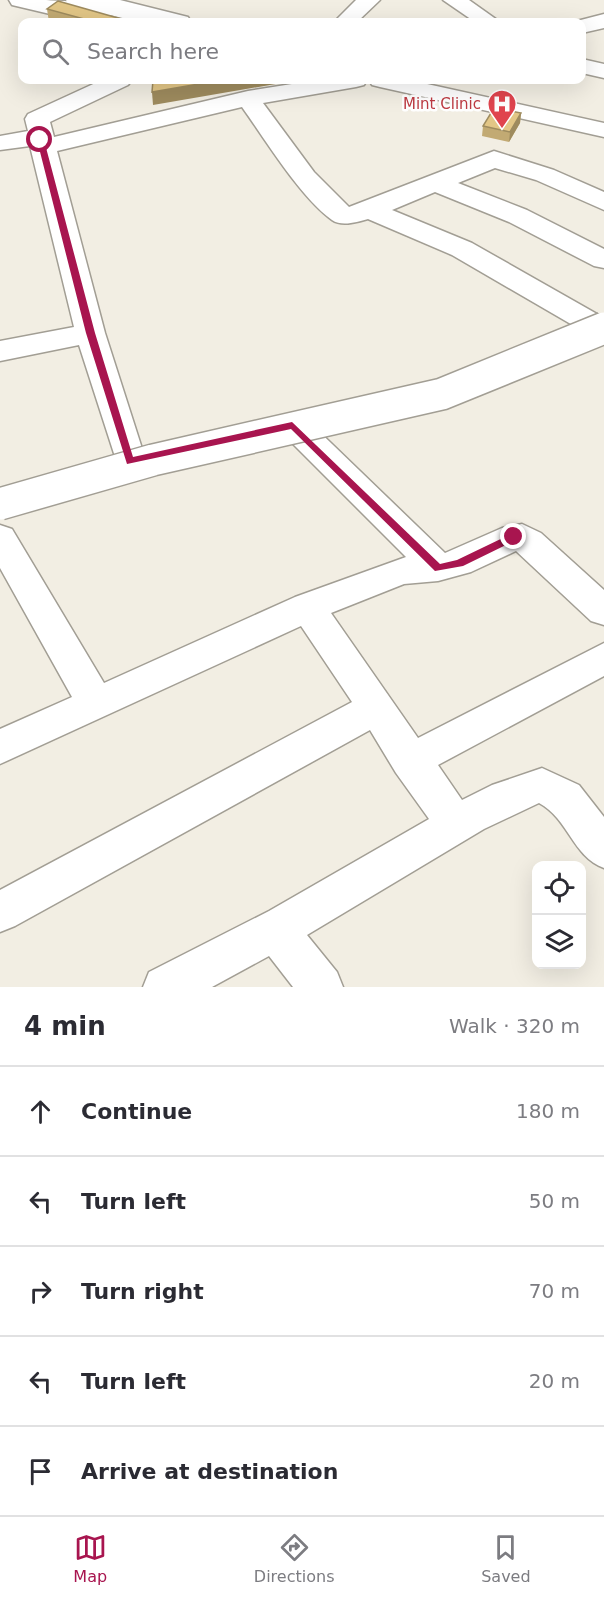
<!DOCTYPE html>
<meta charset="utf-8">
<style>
:root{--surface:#fff;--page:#f7f7f7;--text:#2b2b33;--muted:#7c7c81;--line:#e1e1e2;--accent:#a8154f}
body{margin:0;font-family:"DejaVu Sans",sans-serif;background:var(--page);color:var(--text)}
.controls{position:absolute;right:18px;bottom:18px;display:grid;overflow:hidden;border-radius:12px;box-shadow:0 6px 24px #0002}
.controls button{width:54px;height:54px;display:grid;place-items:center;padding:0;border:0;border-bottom:2px solid var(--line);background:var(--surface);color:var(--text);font:30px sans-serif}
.stop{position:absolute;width:18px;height:18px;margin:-14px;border:4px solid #a8154f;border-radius:50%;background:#fff}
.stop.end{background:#a8154f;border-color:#fff;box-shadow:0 2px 6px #0008}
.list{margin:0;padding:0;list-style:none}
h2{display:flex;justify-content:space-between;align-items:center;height:78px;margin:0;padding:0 24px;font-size:26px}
h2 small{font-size:20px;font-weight:400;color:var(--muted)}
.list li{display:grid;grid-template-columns:39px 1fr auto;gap:18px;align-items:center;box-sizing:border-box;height:90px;padding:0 24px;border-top:2px solid var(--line)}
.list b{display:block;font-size:22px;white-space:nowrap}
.list em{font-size:20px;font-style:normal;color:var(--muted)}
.icon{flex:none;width:33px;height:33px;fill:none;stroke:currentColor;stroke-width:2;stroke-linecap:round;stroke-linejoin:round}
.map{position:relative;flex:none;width:604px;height:987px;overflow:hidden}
.search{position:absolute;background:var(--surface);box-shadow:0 6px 24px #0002;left:18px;right:18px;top:18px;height:66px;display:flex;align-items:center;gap:15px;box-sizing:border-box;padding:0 21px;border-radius:12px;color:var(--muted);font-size:22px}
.sheet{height:528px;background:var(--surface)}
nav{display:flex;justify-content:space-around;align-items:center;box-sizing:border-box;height:84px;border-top:2px solid var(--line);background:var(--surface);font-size:16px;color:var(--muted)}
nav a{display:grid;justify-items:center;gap:3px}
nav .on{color:var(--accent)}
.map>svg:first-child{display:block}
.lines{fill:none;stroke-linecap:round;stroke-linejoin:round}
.minor-casing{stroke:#a29e94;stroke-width:3}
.major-casing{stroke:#a29e94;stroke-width:3}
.highway-casing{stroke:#a29e94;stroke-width:3}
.minor{fill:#fff;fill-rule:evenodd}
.major{fill:#fff;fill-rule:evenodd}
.highway{fill:#fff;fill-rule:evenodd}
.minor-bridge-casing{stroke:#a29e94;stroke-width:34;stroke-linecap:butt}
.minor-bridge{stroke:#fff;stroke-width:31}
.wall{fill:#c2aa73}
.shaded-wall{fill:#9e8b5e}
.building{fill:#e2c686;stroke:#9e8b5e;stroke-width:1.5}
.route{fill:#a8154f}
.labels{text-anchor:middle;stroke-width:5;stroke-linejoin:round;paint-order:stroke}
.far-health-label{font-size:15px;fill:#be3a42;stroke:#fff;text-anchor:end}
</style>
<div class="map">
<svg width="604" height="987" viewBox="0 0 604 987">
<rect width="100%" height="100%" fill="#f2eee3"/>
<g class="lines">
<g class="minor-casing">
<g id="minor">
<polygon points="9,0 46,0 116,17 119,22 84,22 12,5"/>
<polygon points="356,0 380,0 357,22 334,22"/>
<polygon points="443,0 469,0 500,22 475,22"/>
<polygon points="604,14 604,28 582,33 582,22 573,22"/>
<polygon points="582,59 604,64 604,78 582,73"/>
<path d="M102,80H132L128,85L50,122L54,137L248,91L317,80H367L364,85L356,87L263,103L314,172L349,207L494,151L554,170L604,192V210L536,180L495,168L458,183L527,210L604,249V268L594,266L509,222L435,192L392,210L472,243L604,318V335L588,334L452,255L368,219C357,222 342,227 332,220C300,197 265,139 242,107L57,151L105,333L146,461L141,469L130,472L119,469L79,345L0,361V341L74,327L30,146L0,150V136L28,131L25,119L28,114Z"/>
<path d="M293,414L304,417L445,553L502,528L522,524L541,533L604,590V625L591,621L516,551L471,572L438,581L404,584L331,613L418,738L604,643V676L438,765L462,800L492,785L542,768L579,785L604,817V868C572,856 569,819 539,803L484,829L307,935L337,972L343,987H293L269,956L212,987H143L149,972L269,911L429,819L396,773L370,730L15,926L0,932V890L352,702L301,626L0,764V729L72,697L0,568V525L12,529L104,683L295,597L406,557L282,433L277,425L282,417Z"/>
</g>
</g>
<g class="major-casing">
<polygon id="major" points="66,0 103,0 171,17 174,22 139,22 69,5"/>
</g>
<g class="highway-casing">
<g id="highway">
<polygon points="41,0 85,2 83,0 120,0 188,17 191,22 156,22 109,10 111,13 108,18 100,20 44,5"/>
<polygon points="369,80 409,80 604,123 604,137 380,87 372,85"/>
</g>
</g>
<use href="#minor" class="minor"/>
<use href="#major" class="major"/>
<use href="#highway" class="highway"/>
<g class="minor-bridge-casing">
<polyline id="minor-bridge" points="0,504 153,460 442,394 604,328"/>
</g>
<use href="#minor-bridge" class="minor-bridge"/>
</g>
<g class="wall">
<polygon points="47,9 132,22 49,22"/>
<polygon points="521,113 520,123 509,142 482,136 483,126"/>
</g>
<g class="shaded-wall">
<polygon points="222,80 299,80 153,105 152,92"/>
<polygon points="521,113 520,123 509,142 510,132"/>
</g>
<g class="building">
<polygon points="58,1 132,22 95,22 47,9"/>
<polygon points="153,80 222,80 152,92"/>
<polygon points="494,108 521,113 510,132 483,126"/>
</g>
<polygon class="route" points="40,138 44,140 95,333 133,457 292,422 440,564 457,560 511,534 518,534 518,539 463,566 435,571 291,429 127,464 86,333 37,140"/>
<defs>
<g id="hospital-pin" transform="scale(1.5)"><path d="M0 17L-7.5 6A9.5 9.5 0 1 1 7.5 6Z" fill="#e0444e" stroke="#fff"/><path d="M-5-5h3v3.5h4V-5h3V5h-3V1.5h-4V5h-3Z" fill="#fff"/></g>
</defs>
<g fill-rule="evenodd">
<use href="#hospital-pin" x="502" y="104"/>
</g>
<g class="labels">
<g class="far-health-label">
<text x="481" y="109">Mint Clinic</text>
</g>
</g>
</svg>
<div class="controls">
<button><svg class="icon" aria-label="locate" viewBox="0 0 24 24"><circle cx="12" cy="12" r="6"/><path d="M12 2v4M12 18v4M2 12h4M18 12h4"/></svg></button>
<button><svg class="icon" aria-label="layers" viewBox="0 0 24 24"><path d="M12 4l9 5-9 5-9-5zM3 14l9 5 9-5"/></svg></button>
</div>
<div class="stop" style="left:40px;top:140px"></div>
<div class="stop end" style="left:514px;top:537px"></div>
<div class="search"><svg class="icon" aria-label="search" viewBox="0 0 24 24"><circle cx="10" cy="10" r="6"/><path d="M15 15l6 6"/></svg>Search here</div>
</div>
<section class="sheet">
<h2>4 min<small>Walk · 320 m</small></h2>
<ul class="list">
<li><svg class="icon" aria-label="ahead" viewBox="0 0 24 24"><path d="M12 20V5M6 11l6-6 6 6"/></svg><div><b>Continue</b></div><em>180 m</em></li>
<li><svg class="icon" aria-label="left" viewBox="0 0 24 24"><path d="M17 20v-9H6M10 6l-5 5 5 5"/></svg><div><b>Turn left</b></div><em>50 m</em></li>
<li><svg class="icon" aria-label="right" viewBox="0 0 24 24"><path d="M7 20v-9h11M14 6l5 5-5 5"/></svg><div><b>Turn right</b></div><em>70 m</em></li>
<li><svg class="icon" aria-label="left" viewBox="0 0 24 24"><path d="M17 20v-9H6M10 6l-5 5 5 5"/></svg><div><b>Turn left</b></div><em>20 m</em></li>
<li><svg class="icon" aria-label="arrive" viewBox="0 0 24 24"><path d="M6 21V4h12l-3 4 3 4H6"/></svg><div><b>Arrive at destination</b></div></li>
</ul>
</section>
<nav>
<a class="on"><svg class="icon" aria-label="map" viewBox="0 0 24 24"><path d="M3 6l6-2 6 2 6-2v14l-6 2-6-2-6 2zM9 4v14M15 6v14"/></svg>Map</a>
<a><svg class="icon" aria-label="directions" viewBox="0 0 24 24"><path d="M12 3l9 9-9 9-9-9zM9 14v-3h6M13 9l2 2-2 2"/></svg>Directions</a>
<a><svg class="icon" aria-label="saved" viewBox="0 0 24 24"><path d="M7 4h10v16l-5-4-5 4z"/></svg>Saved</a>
</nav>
